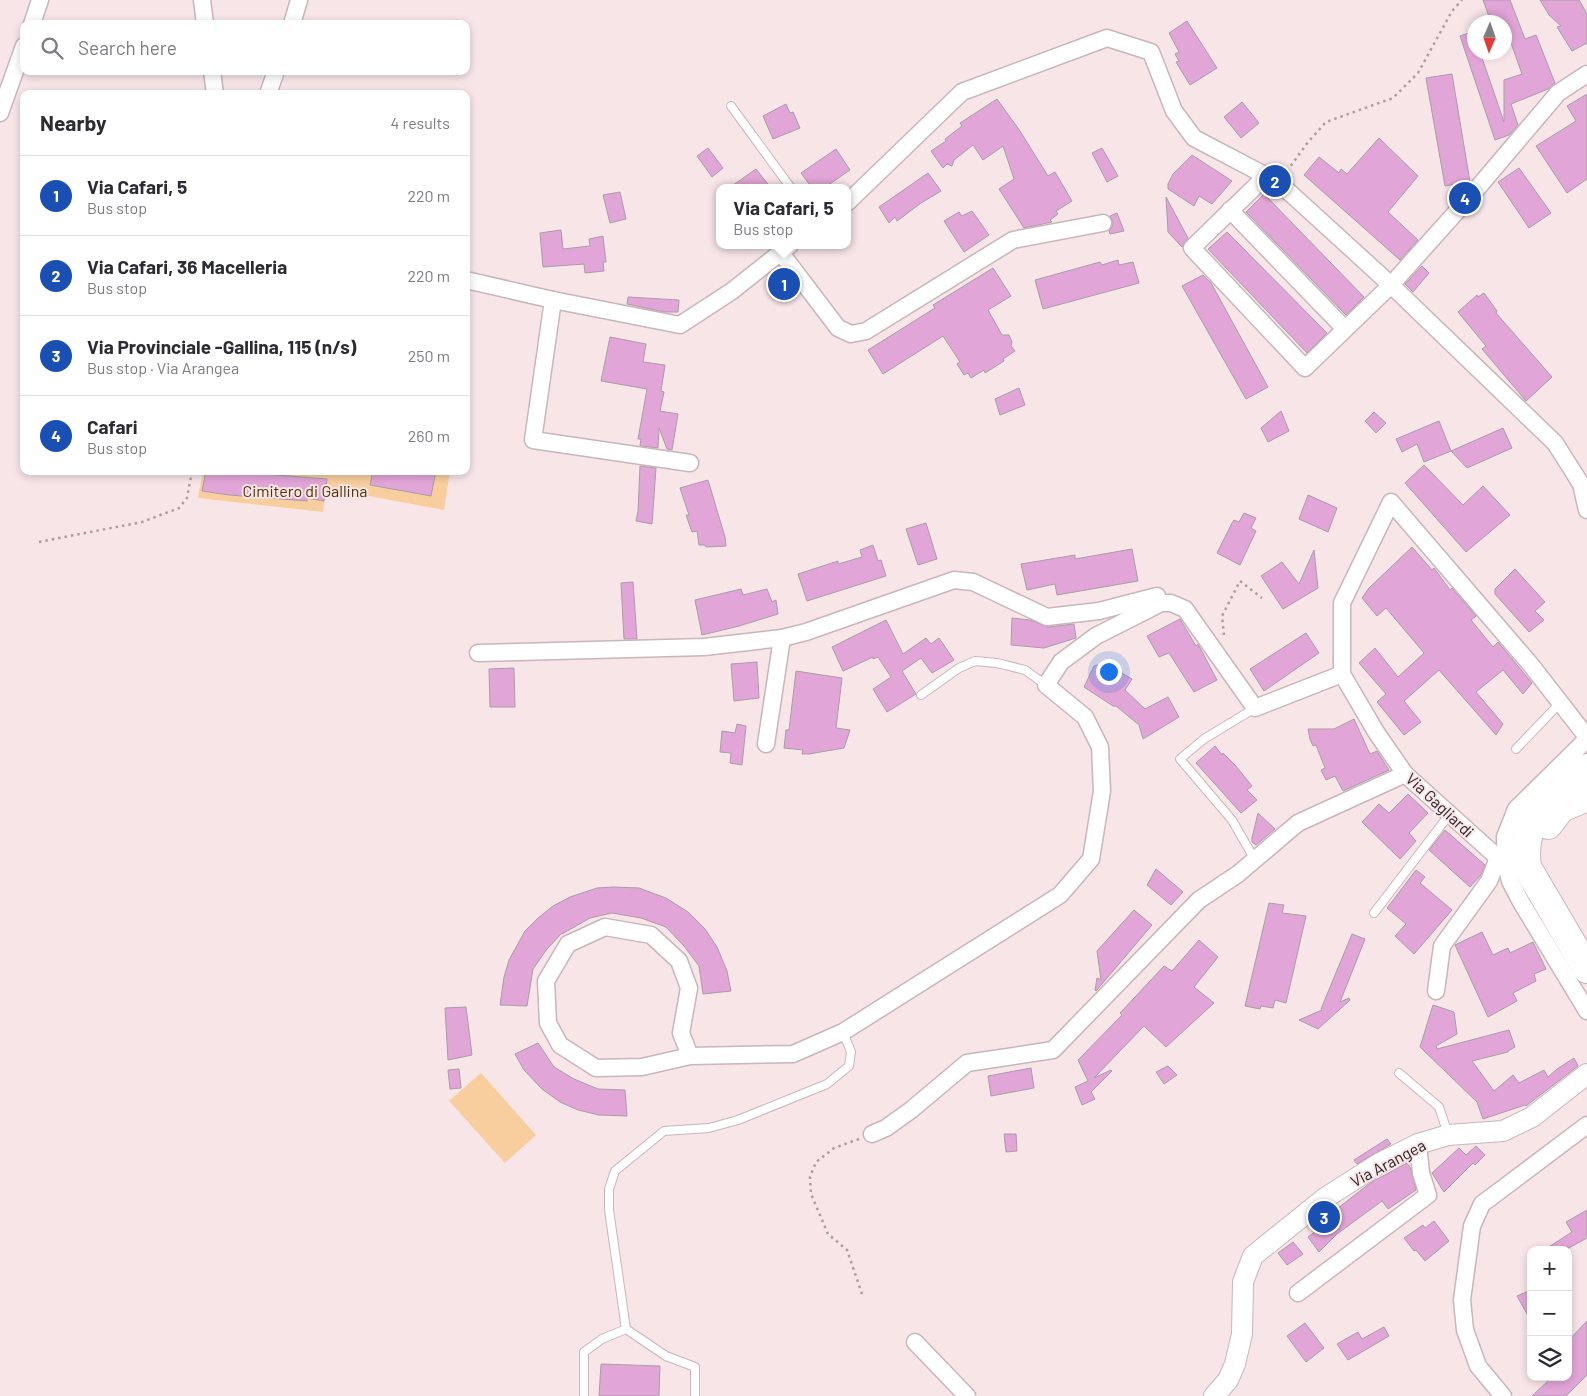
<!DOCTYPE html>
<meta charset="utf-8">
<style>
:root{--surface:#fff;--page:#f7f7f7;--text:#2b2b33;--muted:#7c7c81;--line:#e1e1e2;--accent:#1b676e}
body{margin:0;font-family:Barlow,sans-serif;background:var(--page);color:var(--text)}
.controls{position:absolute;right:15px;bottom:15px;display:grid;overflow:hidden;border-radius:10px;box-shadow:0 2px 8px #0003}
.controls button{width:45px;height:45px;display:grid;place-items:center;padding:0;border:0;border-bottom:1px solid var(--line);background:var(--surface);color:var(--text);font:25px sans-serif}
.compass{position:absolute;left:1467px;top:15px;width:45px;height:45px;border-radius:50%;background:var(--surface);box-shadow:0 2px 8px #0003;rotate:182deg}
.you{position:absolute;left:1108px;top:671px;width:18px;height:18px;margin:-12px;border:4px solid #fff;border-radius:50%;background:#1a73e8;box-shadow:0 0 0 8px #1a73e833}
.badge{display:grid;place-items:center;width:32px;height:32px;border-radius:50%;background:var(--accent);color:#fff;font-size:16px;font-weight:700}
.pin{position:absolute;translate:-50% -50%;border:2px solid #fff;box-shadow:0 1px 5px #0006}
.popup{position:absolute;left:716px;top:184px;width:135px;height:65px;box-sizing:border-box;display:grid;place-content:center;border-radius:10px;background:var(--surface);filter:drop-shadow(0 1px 4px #0005);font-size:16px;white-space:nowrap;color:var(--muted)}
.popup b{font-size:19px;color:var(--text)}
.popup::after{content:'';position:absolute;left:50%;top:100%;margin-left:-10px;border:10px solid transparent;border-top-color:var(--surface)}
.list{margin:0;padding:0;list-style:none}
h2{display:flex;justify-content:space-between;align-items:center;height:65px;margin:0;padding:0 20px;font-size:21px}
h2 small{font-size:16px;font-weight:400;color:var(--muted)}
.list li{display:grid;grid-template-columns:32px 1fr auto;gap:15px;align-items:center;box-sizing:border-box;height:80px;padding:0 20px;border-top:1px solid var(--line)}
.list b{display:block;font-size:19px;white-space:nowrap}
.list p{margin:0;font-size:16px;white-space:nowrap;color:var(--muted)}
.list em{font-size:16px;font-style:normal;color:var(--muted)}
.icon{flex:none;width:28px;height:28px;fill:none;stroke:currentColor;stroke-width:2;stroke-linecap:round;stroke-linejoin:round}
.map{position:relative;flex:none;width:1587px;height:1396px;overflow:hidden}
.search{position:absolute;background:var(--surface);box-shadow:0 2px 8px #0003;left:20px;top:20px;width:450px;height:55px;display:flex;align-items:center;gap:12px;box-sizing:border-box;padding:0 18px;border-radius:10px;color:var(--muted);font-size:19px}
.panel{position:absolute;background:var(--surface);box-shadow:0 2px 8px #0003;left:20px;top:90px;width:450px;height:385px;border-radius:10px}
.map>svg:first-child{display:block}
.green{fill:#f9ce9e}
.building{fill:#e2a5d7;stroke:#a99da7}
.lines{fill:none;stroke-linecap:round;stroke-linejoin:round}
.service-casing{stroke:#c8b6ba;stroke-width:10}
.minor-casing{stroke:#c8b6ba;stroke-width:19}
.tertiary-casing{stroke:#c8b6ba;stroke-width:22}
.motorway-casing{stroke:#c8b6ba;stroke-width:30}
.path{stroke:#ab9ea0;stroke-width:2.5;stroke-dasharray:2.5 4;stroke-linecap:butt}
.service{stroke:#fff;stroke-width:8}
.minor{stroke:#fff;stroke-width:16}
.tertiary{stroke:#fff;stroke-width:20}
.motorway{stroke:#fff;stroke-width:28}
.labels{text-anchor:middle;stroke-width:4;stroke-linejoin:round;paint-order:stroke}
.park-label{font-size:16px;fill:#533200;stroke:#f7e5e8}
.street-label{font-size:16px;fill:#2a2325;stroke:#f7e5e8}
</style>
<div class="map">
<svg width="1587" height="1396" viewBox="0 0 1587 1396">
<rect width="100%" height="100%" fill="#f7e5e8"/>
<g class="green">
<polygon points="203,471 450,471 444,510 326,488 323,512 198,498"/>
<polygon points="481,1073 536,1135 505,1163 449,1101"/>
</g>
<g class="building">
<polygon points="1483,0 1510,0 1525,39 1536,35 1555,83 1548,89 1511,104 1518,125 1509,135 1495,140 1460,36 1474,31 1474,52 1480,52 1504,122 1504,80 1522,74 1511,43 1504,45 1504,22 1491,22"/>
<polygon points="1540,0 1579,0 1587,14 1587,43 1572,51 1557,27 1561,26 1549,15"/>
<polygon points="1187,21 1217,68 1190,85 1176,62 1179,61 1175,54 1179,52 1169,33"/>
<polygon points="1452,74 1470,182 1445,186 1426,78"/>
<polygon points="1587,94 1587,179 1567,193 1536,146 1576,121 1567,106"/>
<polygon points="997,99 1020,131 1048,176 1055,172 1072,201 1056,211 1058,214 1050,220 1052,222 1024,228 999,189 1014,179 1003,146 983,160 973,145 954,160 952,166 947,164 943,168 931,151 946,141 945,139 962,126 960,123"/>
<polygon points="1242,102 1259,123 1241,138 1224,117"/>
<polygon points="786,104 790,113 793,112 800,128 773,139 763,116"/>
<polygon points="1379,138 1418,176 1388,212 1418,240 1400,260 1304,175 1319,157 1339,173 1341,169 1347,174"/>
<polygon points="708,148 723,168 712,177 697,156"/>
<polygon points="1102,148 1118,176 1107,182 1092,153"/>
<polygon points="836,149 850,170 824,188 812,188 801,173"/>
<polygon points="1192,155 1232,181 1212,204 1199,196 1194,206 1168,189 1168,184 1173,174"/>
<polygon points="1519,168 1551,213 1529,228 1498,182"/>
<polygon points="756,169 771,188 729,188"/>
<polygon points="928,173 941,191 921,203 897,221 895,217 889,223 879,207"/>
<polygon points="620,192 626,219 610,223 603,195"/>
<polygon points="1264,194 1364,297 1346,315 1246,212"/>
<polygon points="1166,197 1188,238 1182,247 1168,232"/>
<polygon points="972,211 989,235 964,252 944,221 959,212 962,216"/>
<polygon points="1117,213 1124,231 1110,234 1109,231 1112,227 1113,222 1110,216"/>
<polygon points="561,230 563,249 590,246 589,239 603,236 606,262 603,262 604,271 585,273 584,264 543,267 540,233"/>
<polygon points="1227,232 1327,333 1307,353 1208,249"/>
<polygon points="1118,260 1119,265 1133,262 1139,283 1043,309 1035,280 1100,262 1102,265"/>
<polygon points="1422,266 1429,273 1413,292 1405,284"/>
<polygon points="993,268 1011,296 988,310 1002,335 1009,335 1012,342 1011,346 1015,351 1003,359 1004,361 985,373 984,370 971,378 968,373 964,375 957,364 960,362 943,336 883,374 868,350 935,308 933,305"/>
<polygon points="1203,275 1211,283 1268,387 1246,399 1182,286"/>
<polygon points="1484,293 1497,311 1496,313 1552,377 1526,401 1482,349 1486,346 1458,312 1477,295 1478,297"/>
<polygon points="628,297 679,300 678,312 664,312 627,304"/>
<polygon points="610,337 646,344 643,362 665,365 661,391 664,392 660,411 678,414 672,450 667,449 659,428 658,448 640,446 641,439 638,439 647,389 601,381"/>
<polygon points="1019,388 1025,405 1000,415 995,399"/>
<polygon points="1281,411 1289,431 1268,442 1261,428"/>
<polygon points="1374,412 1386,423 1376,433 1365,421"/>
<polygon points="1439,421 1451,451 1503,428 1512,448 1467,468 1451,451 1424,462 1417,444 1402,452 1396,439"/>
<polygon points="1424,465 1463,505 1483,486 1510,515 1466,552 1405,483"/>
<polygon points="640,466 656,468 652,524 636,521 638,511"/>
<polygon points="206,471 226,471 327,479 324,501 307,498 307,501 229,495 202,491"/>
<polygon points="373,471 436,471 431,496 370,485"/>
<polygon points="708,480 725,537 726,546 706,547 705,545 699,545 697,531 692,532 686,515 689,515 680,488"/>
<polygon points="1308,495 1337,508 1328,532 1299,519"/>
<polygon points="1244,513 1256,518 1251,528 1256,531 1240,565 1217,553 1232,523 1234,520 1239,522"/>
<polygon points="926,523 937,559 918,565 906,529"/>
<polygon points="873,545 878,561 881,560 886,576 807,601 798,574 838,561 838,564 862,557 860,550"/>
<polygon points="1412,547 1432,570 1434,568 1450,590 1452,588 1476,616 1471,620 1493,647 1498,642 1532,683 1523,694 1503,670 1476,692 1503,724 1496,735 1439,670 1404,701 1421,722 1404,735 1377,702 1386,694 1359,663 1375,648 1398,677 1424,653 1386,608 1377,616 1362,598 1369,588"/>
<polygon points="1132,549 1138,581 1057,595 1055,584 1027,590 1021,564 1075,555 1075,559"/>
<polygon points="1314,550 1318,588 1283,609 1261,576 1282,562 1299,584"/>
<polygon points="1515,569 1545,602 1535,611 1544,620 1529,632 1495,594 1495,589"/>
<polygon points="633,582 637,639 624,639 621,583"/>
<polygon points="741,589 743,595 767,589 772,602 776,600 778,614 739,626 702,635 695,600"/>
<polygon points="1012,618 1030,620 1048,627 1074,624 1076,638 1044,648 1011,645"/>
<polygon points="1180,619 1196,646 1198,644 1199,646 1217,680 1194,692 1169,653 1159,657 1147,636"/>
<polygon points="886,620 903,654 926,638 931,644 939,638 954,660 932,673 921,658 902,671 916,694 887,712 873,689 891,677 878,657 873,659 873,657 843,671 832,647"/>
<polygon points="1306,633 1319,653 1264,691 1250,669"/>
<polygon points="757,662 759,698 734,701 731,664"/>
<polygon points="1105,663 1132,679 1125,690 1145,709 1168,697 1179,717 1143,739 1139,725 1116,706 1113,706 1084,687 1094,666"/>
<polygon points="514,668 515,707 490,707 489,669"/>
<polygon points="796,671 842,678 836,728 850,730 844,748 809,754 802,754 803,750 784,748 786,730 789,730"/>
<polygon points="1354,719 1370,754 1377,751 1389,770 1343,791 1335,776 1326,780 1321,770 1325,768 1316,745 1313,746 1310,739 1308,729 1334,729"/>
<polygon points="737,724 746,726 742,765 730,763 731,753 720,752 722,731 735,733"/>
<polygon points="1215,746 1222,755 1223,753 1235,765 1252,786 1247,790 1257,800 1241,813 1196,763"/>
<polygon points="1408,794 1428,813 1409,833 1416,841 1400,859 1362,822 1379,804 1389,813"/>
<polygon points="1258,813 1275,829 1256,845 1252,842 1252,838"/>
<polygon points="1445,830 1485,865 1481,875 1470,887 1429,850"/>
<polygon points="1156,869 1183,892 1171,905 1147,885"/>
<polygon points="1416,870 1425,877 1420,883 1452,910 1414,954 1395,936 1406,924 1387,908"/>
<polygon points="614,887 639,888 666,898 688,912 705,929 717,947 727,971 731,991 703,994 699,966 684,946 666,927 641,918 612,913 590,918 562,934 562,933 547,949 533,969 527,1006 500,1005 504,977 509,960 525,931 538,918 553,906 570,897 597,888"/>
<polygon points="1269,903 1284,905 1282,913 1306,916 1286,1003 1275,1000 1273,1008 1261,1006 1260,1009 1245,1006"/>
<polygon points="1134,910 1152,925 1096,991 1095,990 1097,978 1101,980 1097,951"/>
<polygon points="1482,932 1493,955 1508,948 1510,953 1533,942 1546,969 1534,974 1536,981 1513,993 1517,1001 1488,1017 1455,945"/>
<polygon points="1352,934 1365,939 1340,1002 1349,998 1350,1000 1318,1029 1299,1020 1322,1010 1321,1009"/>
<polygon points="1199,940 1218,957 1194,987 1214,1003 1166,1047 1144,1026 1094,1078 1111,1070 1112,1071 1091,1092 1095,1099 1082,1105 1075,1087 1088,1081 1078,1060 1122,1015 1120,1013 1164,966 1172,971"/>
<polygon points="1433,1005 1454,1012 1457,1034 1436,1046 1437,1049 1509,1030 1515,1047 1508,1051 1508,1052 1472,1061 1494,1091 1513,1075 1519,1083 1544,1070 1548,1077 1557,1069 1574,1058 1578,1066 1526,1106 1525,1105 1483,1119 1477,1102 1420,1047"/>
<polygon points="466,1007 472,1055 448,1060 445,1008"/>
<polygon points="538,1043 554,1067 574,1079 598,1089 625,1090 627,1116 599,1115 578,1110 560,1102 542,1089 524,1070 515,1054"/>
<polygon points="1168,1066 1177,1075 1164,1084 1156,1072"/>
<polygon points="1031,1068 1034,1088 991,1096 988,1076"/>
<polygon points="459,1069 461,1088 450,1089 448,1070"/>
<polygon points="1004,1134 1016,1134 1017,1151 1006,1152"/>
<polygon points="1387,1139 1391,1144 1357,1164 1354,1160"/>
<polygon points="1476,1146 1485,1155 1475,1165 1473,1163 1444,1192 1432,1173 1459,1148 1466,1155"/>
<polygon points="1407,1163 1410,1167 1416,1190 1388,1209 1382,1201 1337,1234 1319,1252 1308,1237 1331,1220 1328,1216 1370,1183"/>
<polygon points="1587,1210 1587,1238 1565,1250 1544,1250 1572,1232 1566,1222"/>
<polygon points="1434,1221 1449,1241 1425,1261 1416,1250 1414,1251 1404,1238 1423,1225 1425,1228"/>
<polygon points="1293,1242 1303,1254 1287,1265 1278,1253"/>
<polygon points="1531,1290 1531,1321 1517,1296"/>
<polygon points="1587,1321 1587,1375 1566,1396 1532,1396 1552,1377 1568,1377 1568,1341"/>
<polygon points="1305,1323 1324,1348 1306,1362 1287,1336"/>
<polygon points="1384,1327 1389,1336 1348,1360 1337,1344 1358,1332 1362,1339"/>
<polygon points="601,1364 660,1366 659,1396 599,1396"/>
</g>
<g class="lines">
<g class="service-casing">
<g id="service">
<polyline points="731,106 791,188"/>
<polyline points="921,695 959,668 975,661 997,663 1025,670 1046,685"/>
<polyline points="1255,708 1204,739 1180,759 1232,820 1255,860"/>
<polyline points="1516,749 1560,703"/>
<polyline points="1374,913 1449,815"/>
<polyline points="1399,1073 1439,1107 1448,1134"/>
<polyline points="626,1329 609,1210 609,1189 615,1171 664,1131 709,1128 738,1120 827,1084 849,1066 851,1052 843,1032"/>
<polyline points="584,1396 584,1352 602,1339 626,1329 666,1356 695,1367 695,1396"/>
</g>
</g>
<g class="minor-casing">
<g id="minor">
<polyline points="202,0 205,24"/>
<polyline points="32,24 40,0"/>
<polyline points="292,24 299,0"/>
<polyline points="212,71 215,94"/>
<polyline points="268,94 276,71"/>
<polyline points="0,113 24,46"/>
<polyline points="1266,176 1192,248 1305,368 1391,285 1475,191 1558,93 1587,74"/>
<polyline points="848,202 962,92 1107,38 1151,52 1174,111 1194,138 1278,182 1391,285 1555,443 1581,484 1587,510"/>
<polyline points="1230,210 1345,329"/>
<polyline points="781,253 838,328 851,334 866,331 1013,240 1103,223"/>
<polyline points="466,280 553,300 680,325 732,291 790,245"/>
<polyline points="553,300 533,440 690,463"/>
<polyline points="478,653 704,647 782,638 806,632 954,580 973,582 1047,617 1099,611 1157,596 1159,600"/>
<polyline points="1587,737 1531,665 1391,502 1342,603 1342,674 1376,732 1405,774 1506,865 1510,881 1521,902 1587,1011"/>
<polyline points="766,744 782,638"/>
<polyline points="1506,865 1505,837 1516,809 1587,739"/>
<polyline points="1436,991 1442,946 1489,881 1498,858"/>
<polyline points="690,1056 681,1033 689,988 679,961 651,935 605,927 568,944 546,981 548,1023 560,1045 596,1068 642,1067 690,1056 793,1054 843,1032 1060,895 1091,859 1102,791 1100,747 1085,717 1046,685 1061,662 1096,636 1161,603 1171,603 1185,609 1255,708 1342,674"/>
<polyline points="872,1134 886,1128 911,1110 967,1063 1053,1050 1199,900 1238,874 1298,823 1405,774"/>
<polyline points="1298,1293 1428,1195 1421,1173 1418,1144"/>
<polyline points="915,1342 967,1396"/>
<polyline points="1503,1396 1478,1366 1465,1330 1462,1300 1472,1226 1482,1204 1587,1125"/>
</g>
</g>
<g class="tertiary-casing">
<polyline id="tertiary" points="1214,1396 1228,1380 1235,1364 1242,1334 1243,1282 1253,1256 1325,1198 1380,1163 1418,1144 1448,1135 1503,1131 1532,1117 1587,1074"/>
</g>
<g class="motorway-casing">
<g id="motorway">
<path d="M1587,768C1550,794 1520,817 1527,867L1587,969"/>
<polyline points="1548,825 1561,808 1587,797"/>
</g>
</g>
<g class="path">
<polyline points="1287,171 1308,142 1326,122 1393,98 1418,73 1452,11 1462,0"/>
<polyline points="39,542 142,522 179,508 187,498 192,471"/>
<polyline points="1224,635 1222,616 1240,581 1262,598"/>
<polyline points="859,1139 834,1148 816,1162 810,1177 811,1194 828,1234 847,1250 862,1294"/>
</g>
<use href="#service" class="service"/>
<use href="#minor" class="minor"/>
<use href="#tertiary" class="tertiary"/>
<use href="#motorway" class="motorway"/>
</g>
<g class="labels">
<g class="park-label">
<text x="305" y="497">Cimitero di Gallina</text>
</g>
<g class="street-label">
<text transform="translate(1440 805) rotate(43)" y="6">Via Gagliardi</text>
<text transform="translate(1388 1163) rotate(-28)" y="6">Via Arangea</text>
</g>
</g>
</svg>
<div class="controls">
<button>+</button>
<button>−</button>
<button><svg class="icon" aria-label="layers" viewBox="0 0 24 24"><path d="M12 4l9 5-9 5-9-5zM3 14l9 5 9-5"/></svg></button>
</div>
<svg class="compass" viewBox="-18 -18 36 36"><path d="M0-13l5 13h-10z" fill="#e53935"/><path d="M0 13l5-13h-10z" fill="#7c7c81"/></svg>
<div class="you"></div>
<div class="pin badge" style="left:784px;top:284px;background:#1a4fb4">1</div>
<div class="popup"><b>Via Cafari, 5</b>Bus stop</div>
<div class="pin badge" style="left:1275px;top:181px;background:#1a4fb4">2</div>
<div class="pin badge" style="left:1324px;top:1217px;background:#1a4fb4">3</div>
<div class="pin badge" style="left:1465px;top:198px;background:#1a4fb4">4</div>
<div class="search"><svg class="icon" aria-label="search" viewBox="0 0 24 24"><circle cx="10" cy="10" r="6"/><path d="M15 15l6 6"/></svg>Search here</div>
<section class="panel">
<h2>Nearby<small>4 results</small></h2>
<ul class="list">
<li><span class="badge" style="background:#1a4fb4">1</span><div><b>Via Cafari, 5</b><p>Bus stop</p></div><em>220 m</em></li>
<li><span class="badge" style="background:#1a4fb4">2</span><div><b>Via Cafari, 36 Macelleria</b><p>Bus stop</p></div><em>220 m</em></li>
<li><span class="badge" style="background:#1a4fb4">3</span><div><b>Via Provinciale -Gallina, 115 (n/s)</b><p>Bus stop · Via Arangea</p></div><em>250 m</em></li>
<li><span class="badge" style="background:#1a4fb4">4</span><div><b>Cafari</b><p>Bus stop</p></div><em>260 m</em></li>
</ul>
</section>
</div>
